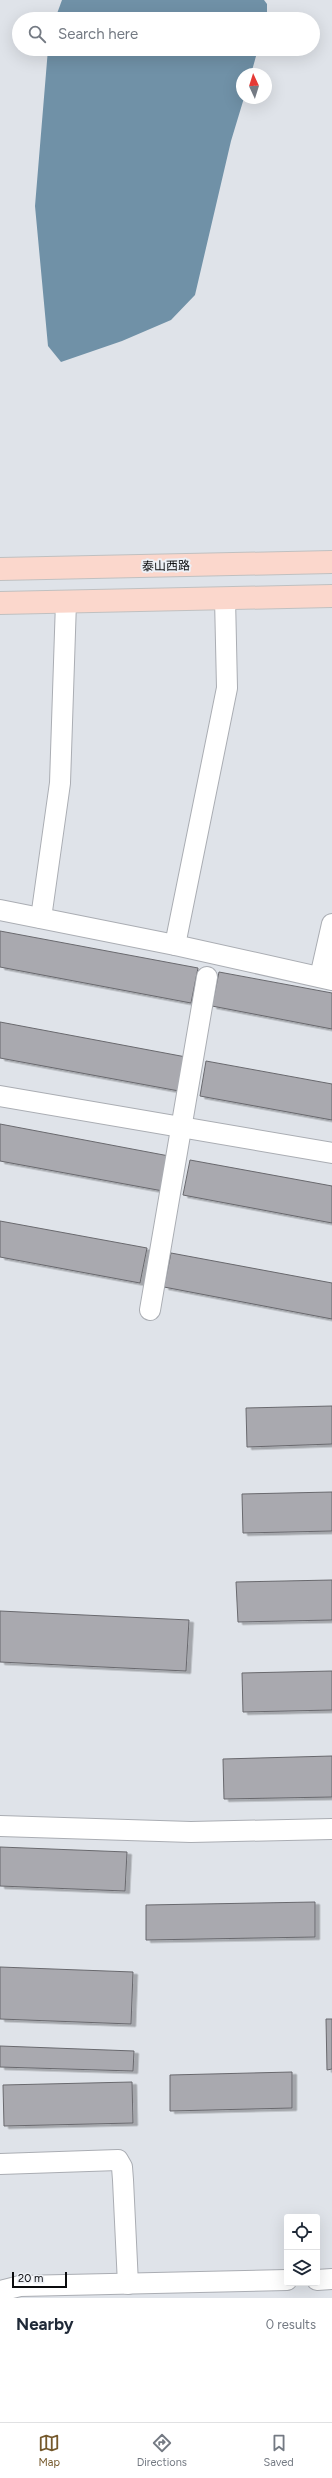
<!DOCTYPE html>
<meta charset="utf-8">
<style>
:root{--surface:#fff;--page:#f2f2f3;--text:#1f2937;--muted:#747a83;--line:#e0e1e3;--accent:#75592c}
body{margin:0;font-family:Figtree,"Noto Sans SC",sans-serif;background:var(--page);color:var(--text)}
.controls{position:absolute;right:12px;bottom:12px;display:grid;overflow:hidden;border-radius:4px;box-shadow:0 4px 16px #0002}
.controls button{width:36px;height:36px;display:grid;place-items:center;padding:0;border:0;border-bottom:1px solid var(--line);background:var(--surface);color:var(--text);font:20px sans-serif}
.compass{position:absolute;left:236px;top:68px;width:36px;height:36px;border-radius:50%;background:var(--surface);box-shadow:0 4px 16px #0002;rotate:356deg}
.scale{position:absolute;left:12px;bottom:10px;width:55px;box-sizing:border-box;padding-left:4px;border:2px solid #0b0c0e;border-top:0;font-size:11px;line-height:14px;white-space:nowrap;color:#0b0c0e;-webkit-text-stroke:3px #edf0f6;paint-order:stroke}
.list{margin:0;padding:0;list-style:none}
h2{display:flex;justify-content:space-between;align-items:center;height:52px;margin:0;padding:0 16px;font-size:17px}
h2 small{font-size:13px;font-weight:400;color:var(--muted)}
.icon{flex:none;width:22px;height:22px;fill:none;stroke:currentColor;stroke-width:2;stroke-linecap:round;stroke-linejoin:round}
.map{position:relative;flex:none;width:332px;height:2298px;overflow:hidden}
.search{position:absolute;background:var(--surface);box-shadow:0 4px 16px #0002;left:12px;right:12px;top:12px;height:44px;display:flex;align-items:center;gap:10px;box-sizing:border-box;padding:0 14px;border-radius:22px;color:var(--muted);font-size:15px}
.sheet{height:124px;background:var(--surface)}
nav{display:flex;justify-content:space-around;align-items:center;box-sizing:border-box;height:56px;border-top:1px solid var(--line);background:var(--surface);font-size:11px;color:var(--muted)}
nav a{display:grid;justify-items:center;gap:2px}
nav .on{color:var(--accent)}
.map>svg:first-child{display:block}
.water{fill:#7091a7}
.building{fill:#a9a9af;stroke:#69696e;filter:url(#shadow)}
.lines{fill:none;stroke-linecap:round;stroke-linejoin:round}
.minor-casing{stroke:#aaadb3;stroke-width:22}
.major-casing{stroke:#c0c0c0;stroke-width:24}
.minor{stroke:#fff;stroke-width:20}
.major{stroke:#fbd7cc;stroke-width:22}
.labels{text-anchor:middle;stroke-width:4;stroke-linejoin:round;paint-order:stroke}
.street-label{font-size:12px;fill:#0b0c0e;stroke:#edf0f6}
</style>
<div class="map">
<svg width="332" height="2298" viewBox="0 0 332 2298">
<defs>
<filter id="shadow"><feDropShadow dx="4.5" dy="2.5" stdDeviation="0" flood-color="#0004"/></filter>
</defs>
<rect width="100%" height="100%" fill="#dfe3e9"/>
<g class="water">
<polygon points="62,0 264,0 267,4 267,19 55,19"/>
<polygon points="48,49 258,49 251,74 242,74 242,98 244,98 231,141 195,295 171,320 122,341 61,362 48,346 35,206"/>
</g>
<g class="building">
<polygon points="0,931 198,968 191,1003 0,967"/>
<polygon points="219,972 332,993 332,1029 212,1006"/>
<polygon points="0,1022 186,1057 179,1091 0,1058"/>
<polygon points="206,1061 332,1084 332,1120 200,1096"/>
<polygon points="0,1124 169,1156 163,1191 0,1161"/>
<polygon points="190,1160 332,1186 332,1223 183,1195"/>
<polygon points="0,1221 147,1248 140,1283 0,1257"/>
<polygon points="171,1253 332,1283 332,1319 164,1287"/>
<polygon points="332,1406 332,1444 247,1447 246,1408"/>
<polygon points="332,1492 332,1531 243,1533 242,1494"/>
<polygon points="332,1580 332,1620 238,1622 236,1582"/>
<polygon points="0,1611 189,1620 186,1671 0,1662"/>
<polygon points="332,1671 332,1710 243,1712 242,1673"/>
<polygon points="332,1756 332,1797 224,1799 223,1759"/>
<polygon points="0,1847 127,1852 125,1891 0,1886"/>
<polygon points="315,1902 315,1937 146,1940 146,1905"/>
<polygon points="0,1967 133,1972 131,2024 0,2019"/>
<polygon points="326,2019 332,2019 332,2069 327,2070"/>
<polygon points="0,2046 134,2051 133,2071 0,2067"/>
<polygon points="292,2072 292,2108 170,2111 170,2075"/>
<polygon points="132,2082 133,2123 4,2126 3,2085"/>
</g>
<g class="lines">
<g class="minor-casing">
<g id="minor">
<polyline points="0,910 175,945 332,980"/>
<polyline points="41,918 60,783 66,602"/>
<polyline points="175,945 227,688 225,598"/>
<polyline points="320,977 332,924"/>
<polyline points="0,1096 332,1153"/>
<polyline points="150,1310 207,977"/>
<polyline points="0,1826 191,1832 332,1829"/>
<polyline points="0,2164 118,2160 122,2167 123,2180 128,2284"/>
<polyline points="317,2280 332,2279"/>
<polyline points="0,2291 20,2286 287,2280"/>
</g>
</g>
<g class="major-casing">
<g id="major">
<polyline points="0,569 332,562"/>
<polyline points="0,603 332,596"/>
</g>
</g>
<use href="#minor" class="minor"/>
<use href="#major" class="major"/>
</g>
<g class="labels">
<g class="street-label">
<text transform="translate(166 566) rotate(-1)" y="4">泰山西路</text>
</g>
</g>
</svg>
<div class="controls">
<button><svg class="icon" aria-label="locate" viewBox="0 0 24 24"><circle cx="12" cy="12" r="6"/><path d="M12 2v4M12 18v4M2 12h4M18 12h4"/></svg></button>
<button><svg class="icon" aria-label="layers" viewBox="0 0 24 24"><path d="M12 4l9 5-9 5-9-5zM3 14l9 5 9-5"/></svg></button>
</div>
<svg class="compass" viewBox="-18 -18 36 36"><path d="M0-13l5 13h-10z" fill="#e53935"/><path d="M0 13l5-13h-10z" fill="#747a83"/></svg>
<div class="scale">20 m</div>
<div class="search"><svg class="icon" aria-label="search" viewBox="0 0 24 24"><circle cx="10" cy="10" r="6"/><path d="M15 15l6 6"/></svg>Search here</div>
</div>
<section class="sheet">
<h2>Nearby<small>0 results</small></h2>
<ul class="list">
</ul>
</section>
<nav>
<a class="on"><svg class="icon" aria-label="map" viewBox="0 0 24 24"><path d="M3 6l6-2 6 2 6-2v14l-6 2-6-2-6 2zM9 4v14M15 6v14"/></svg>Map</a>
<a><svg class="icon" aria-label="directions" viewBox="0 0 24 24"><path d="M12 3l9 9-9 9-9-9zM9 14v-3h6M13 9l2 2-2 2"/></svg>Directions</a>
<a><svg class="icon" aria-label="saved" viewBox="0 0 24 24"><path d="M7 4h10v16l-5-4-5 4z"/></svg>Saved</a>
</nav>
